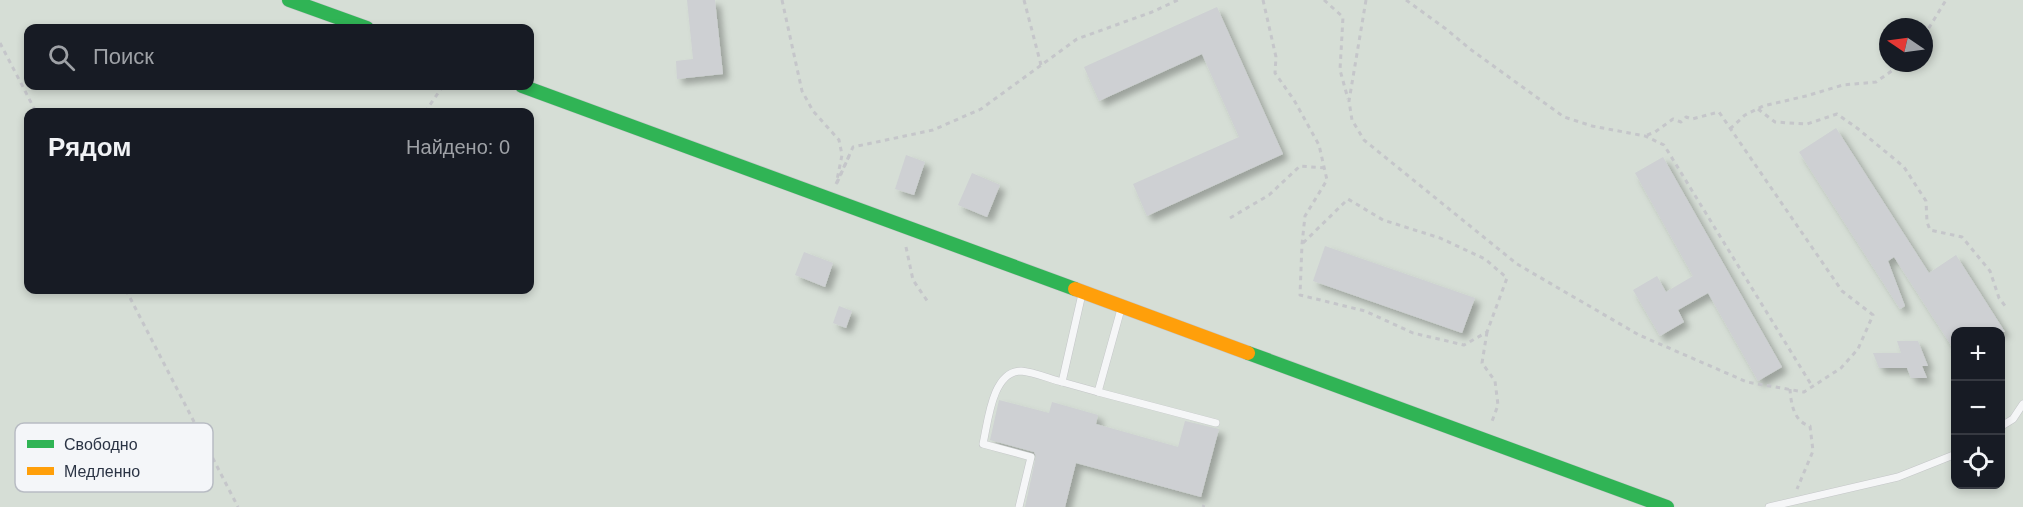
<!DOCTYPE html>
<html lang="ru">
<meta charset="utf-8">
<style>
:root{--surface:#171b24;--page:#242831;--text:#f1f3f6;--muted:#9ea1a6;--line:#363941}
body{margin:0;font-family:Helvetica,sans-serif;background:var(--page);color:var(--text)}
.controls{position:absolute;right:18px;bottom:18px;display:grid;overflow:hidden;border-radius:12px;box-shadow:0 3px 9px #0003}
.controls button{width:54px;height:54px;display:grid;place-items:center;padding:0;border:0;border-bottom:2px solid var(--line);background:var(--surface);color:var(--text);font:30px sans-serif}
.compass{position:absolute;left:1879px;top:18px;width:54px;height:54px;border-radius:50%;background:var(--surface);box-shadow:0 3px 9px #0003;rotate:283deg}
.list{margin:0;padding:0;list-style:none}
h2{display:flex;justify-content:space-between;align-items:center;height:78px;margin:0;padding:0 24px;font-size:26px}
h2 small{font-size:20px;font-weight:400;color:var(--muted)}
.icon{flex:none;width:33px;height:33px;fill:none;stroke:currentColor;stroke-width:2;stroke-linecap:round;stroke-linejoin:round}
.map{position:relative;flex:none;width:2023px;height:507px;overflow:hidden}
.search{position:absolute;background:var(--surface);box-shadow:0 3px 9px #0003;left:24px;top:24px;width:510px;height:66px;display:flex;align-items:center;gap:15px;box-sizing:border-box;padding:0 21px;border-radius:12px;color:var(--muted);font-size:22px}
.panel{position:absolute;background:var(--surface);box-shadow:0 3px 9px #0003;left:24px;top:108px;width:510px;height:186px;border-radius:12px}
.map>svg:first-child{display:block}
.green{fill:#d6ded6;fill-rule:evenodd}
.building{fill:#ced0d3;filter:url(#shadow)}
.lines{fill:none;stroke-linecap:round;stroke-linejoin:round}
.lane-casing{stroke:#c4c6c8;stroke-width:8}
.fast-casing{stroke:#c4c6c8;stroke-width:15}
.slow-casing{stroke:#c4c6c8;stroke-width:15}
.path{stroke:#c5c6ca;stroke-width:3;stroke-dasharray:4.5 4.5;stroke-linecap:butt}
.lane{stroke:#f5f6f7;stroke-width:7}
.fast{stroke:#30b455;stroke-width:14}
.slow{stroke:#ff9f0a;stroke-width:14}
.key{fill:#f4f6f9;stroke:#b8bcc3;stroke-width:1.5}
.key-label{font-size:16px;fill:#2b3445}
</style>
<div class="map">
<svg width="2023" height="507" viewBox="0 0 2023 507">
<defs>
<filter id="shadow"><feDropShadow dx="5.5" dy="5.5" stdDeviation="3" flood-color="#0004"/></filter>
</defs>
<rect width="100%" height="100%" fill="#e6e8ea"/>
<path class="green" d="M0,0H2023V507H0ZM1888,27H1924V63H1888ZM28,28H530V86H28ZM28,112H530V290H28ZM1956,332H2000V484H1956Z"/>
<g class="building">
<polygon points="687,0 715,0 723,74 677,79 676,61 693,59"/>
<polygon points="1217,7 1283,154 1147,216 1133,184 1239,137 1202,54 1099,101 1084,67"/>
<polygon points="1836,128 1929,273 1956,255 2005,332 1956,332 1956,353 1894,257 1888,261 1905,306 1900,309 1799,152"/>
<polygon points="906,155 925,162 914,195 895,189"/>
<polygon points="1663,157 1782,367 1758,381 1708,293 1678,310 1684,322 1660,336 1633,290 1657,276 1666,292 1693,276 1635,173"/>
<polygon points="972,173 1000,185 987,217 958,205"/>
<polygon points="1325,246 1475,298 1462,333 1313,281"/>
<polygon points="804,252 833,263 825,287 795,275"/>
<polygon points="839,306 852,311 846,328 833,323"/>
<polygon points="1897,341 1918,341 1928,366 1922,366 1927,378 1911,378 1907,368 1879,368 1873,353 1901,353"/>
<polygon points="999,400 1049,413 1052,402 1098,415 1096,424 1178,447 1185,421 1219,429 1201,497 1076,463 1065,507 1025,507 1036,456 1034,452 990,440"/>
</g>
<g class="lines">
<g class="lane-casing">
<g id="lane">
<polyline points="1082,294 1062,382 1098,392 1121,309"/>
<polyline points="1098,392 1216,423"/>
<polyline points="2000,427 2013,419 2023,404"/>
<path d="M1019,507L1031,457L983,444C988,422 992,371 1021,371C1034,372 1050,379 1062,382"/>
<polyline points="1769,507 1898,477 1956,454"/>
</g>
</g>
<g class="fast-casing">
<g id="fast">
<polyline points="289,0 367,28"/>
<polyline points="522,86 1075,289"/>
<polyline points="1248,353 1667,507"/>
</g>
</g>
<g class="slow-casing">
<polyline id="slow" points="1075,289 1248,353"/>
</g>
<g class="path">
<polyline points="782,0 802,91 813,111 839,140 842,155 837,180"/>
<polyline points="1024,0 1041,65"/>
<polyline points="1263,0 1276,57 1275,73 1294,100 1319,145 1327,180 1305,216 1302,244 1300,295 1365,311 1413,333 1464,345 1487,332 1507,278 1485,259 1440,238 1383,220 1348,199 1302,244"/>
<polyline points="1324,0 1343,17 1340,70 1348,99"/>
<polyline points="1366,0 1349,101 1352,120 1364,140 1517,264 1639,335 1747,382 1804,392 1841,368 1858,349 1873,315 1842,291 1719,112 1692,119 1686,117 1681,122 1673,119 1655,132 1645,136"/>
<polyline points="1406,0 1446,29 1470,49 1564,117 1592,126 1645,136 1664,145 1812,386"/>
<polyline points="1924,36 1946,0"/>
<polyline points="0,43 36,112"/>
<polyline points="1758,109 1775,122 1807,124 1837,114 1857,128 1904,167 1926,201 1927,222 1930,230 1962,237 1990,271 1999,298 2006,307"/>
<polyline points="425,112 443,86"/>
<polyline points="1730,129 1745,115 1763,106 1806,96 1843,85 1876,82 1903,63"/>
<polyline points="837,183 853,147 933,130 981,109 1077,39 1152,12 1178,0"/>
<polyline points="836,184 849,156"/>
<polyline points="1230,218 1269,195 1300,166 1325,168"/>
<polyline points="906,247 913,280 928,302"/>
<polyline points="126,290 238,507"/>
<polyline points="1487,332 1482,363 1495,381 1498,405 1491,424"/>
<path d="M1790,389C1791,404 1794,422 1810,426L1813,451L1797,489"/>
<polyline points="1203,507 1204,505"/>
</g>
<use href="#lane" class="lane"/>
<use href="#fast" class="fast"/>
<use href="#slow" class="slow"/>
</g>
<rect x="15" y="423" width="198" height="69" rx="9" class="key"/>
<rect x="27" y="440" width="27" height="8" fill="#30b455"/>
<rect x="27" y="467" width="27" height="8" fill="#ff9f0a"/>
<g class="key-label">
<text x="64" y="450">Свободно</text>
<text x="64" y="477">Медленно</text>
</g>
</svg>
<div class="controls">
<button>+</button>
<button>−</button>
<button><svg class="icon" aria-label="locate" viewBox="0 0 24 24"><circle cx="12" cy="12" r="6"/><path d="M12 2v4M12 18v4M2 12h4M18 12h4"/></svg></button>
</div>
<svg class="compass" viewBox="-18 -18 36 36"><path d="M0-13l5 13h-10z" fill="#e53935"/><path d="M0 13l5-13h-10z" fill="#9ea1a6"/></svg>
<div class="search"><svg class="icon" aria-label="search" viewBox="0 0 24 24"><circle cx="10" cy="10" r="6"/><path d="M15 15l6 6"/></svg>Поиск</div>
<section class="panel">
<h2>Рядом<small>Найдено: 0</small></h2>
<ul class="list">
</ul>
</section>
</div>
